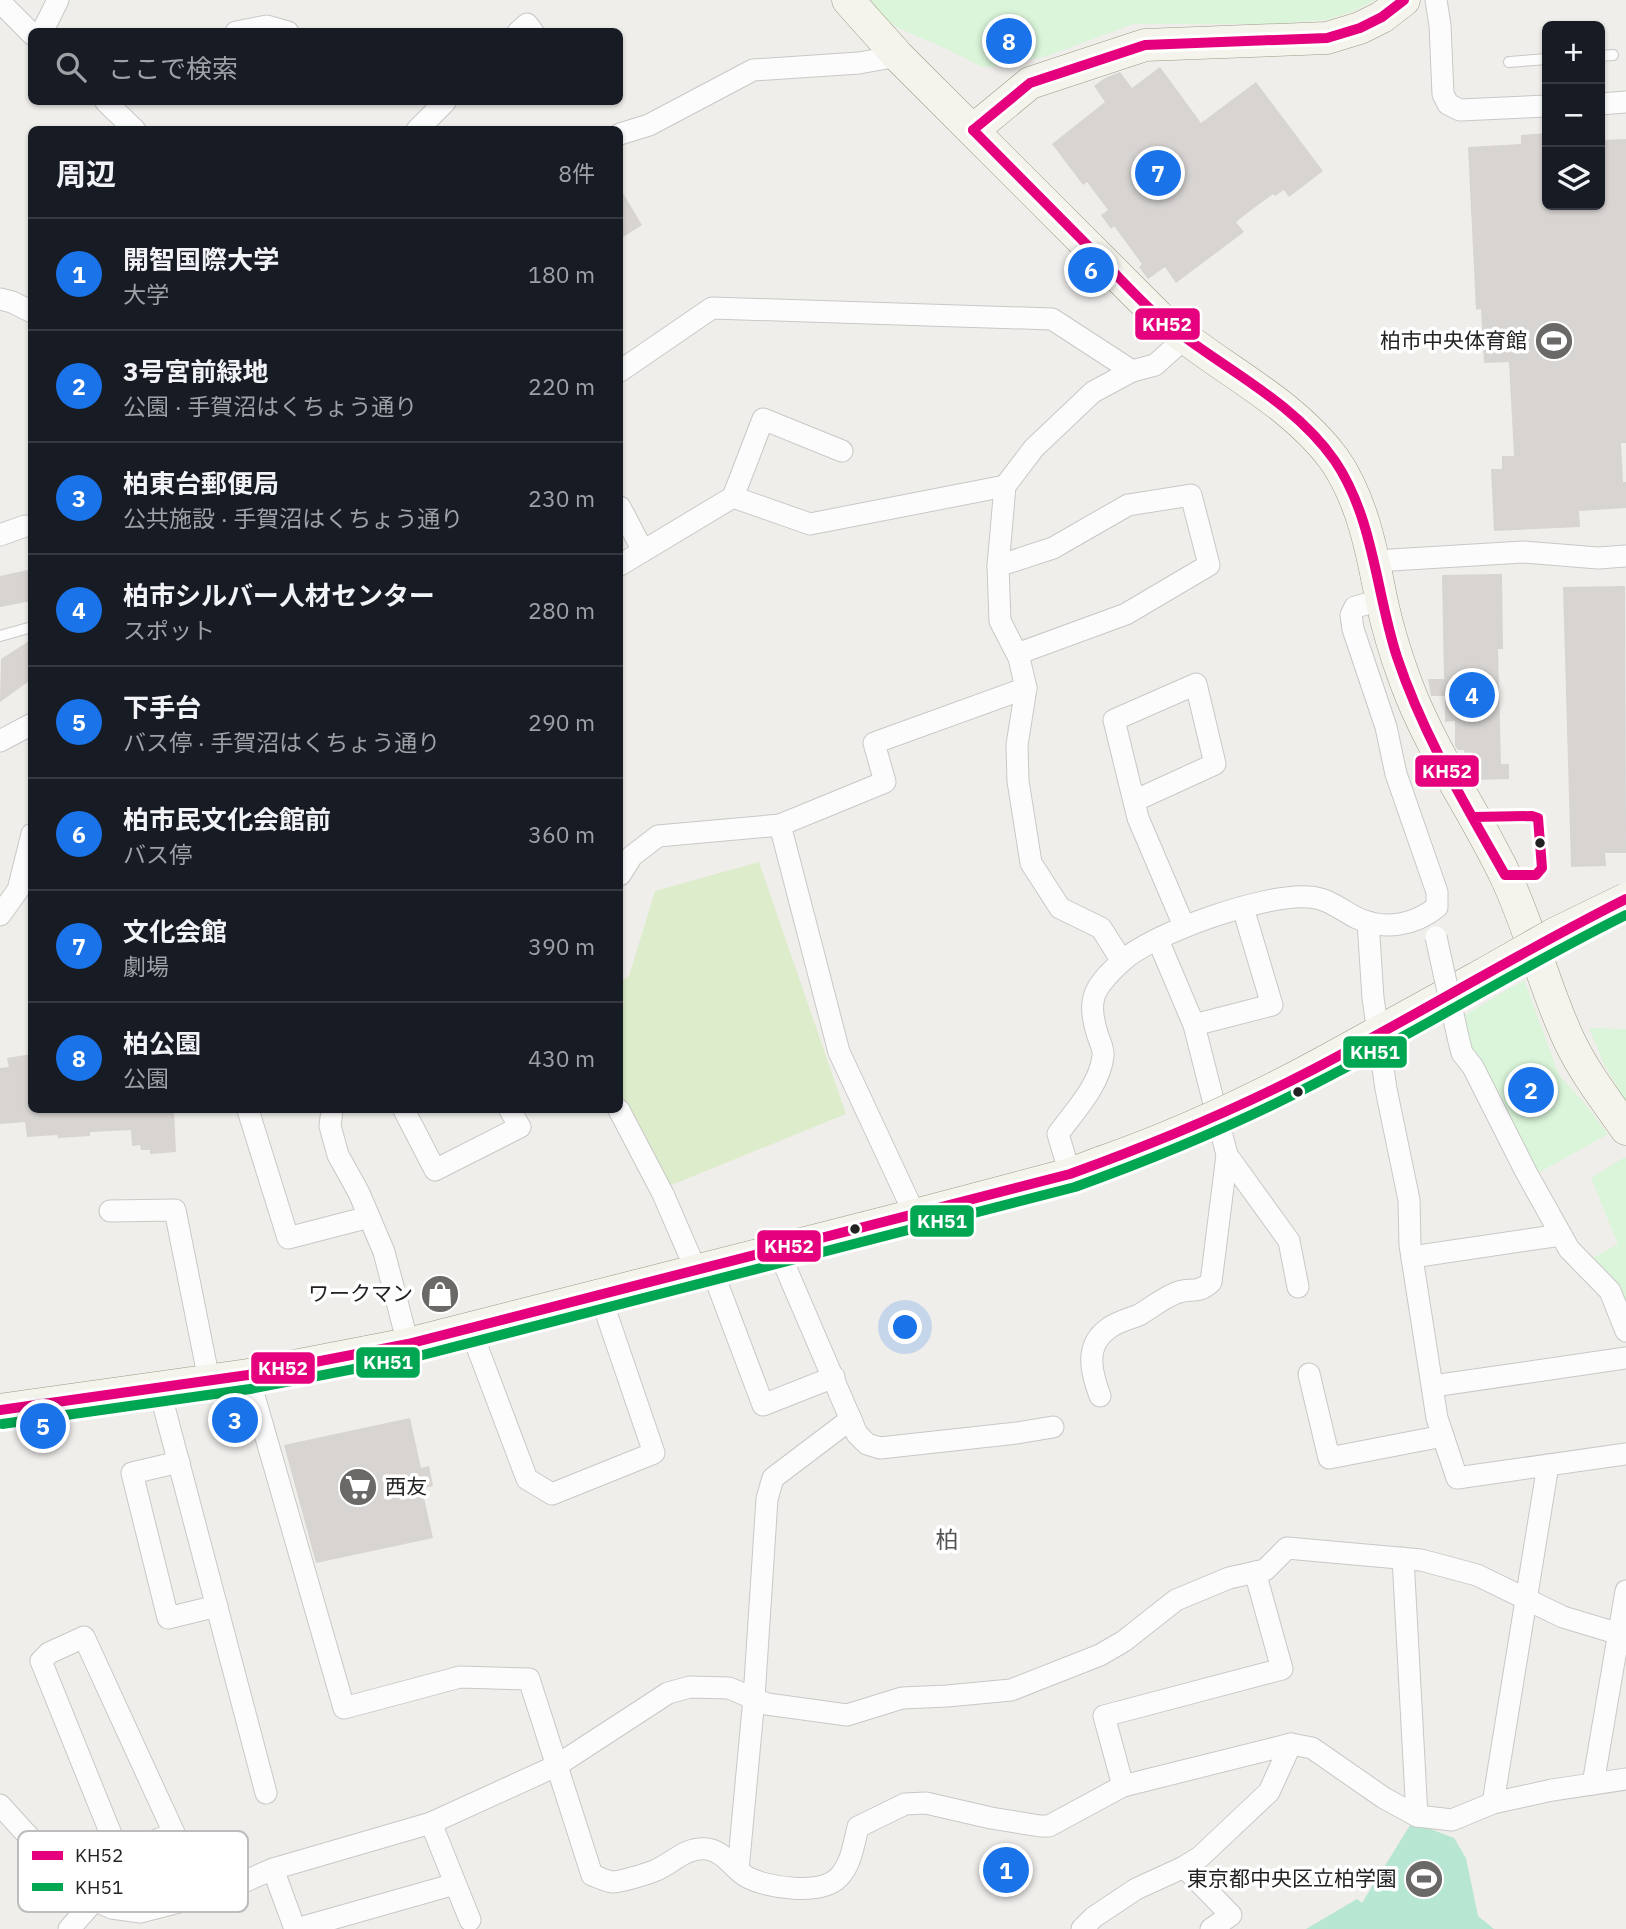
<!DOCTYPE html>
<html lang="ja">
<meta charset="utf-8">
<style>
:root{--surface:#171b24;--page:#242831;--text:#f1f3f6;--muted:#9ea1a6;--line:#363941;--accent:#1a73e8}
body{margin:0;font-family:"IBM Plex Sans","Noto Sans JP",sans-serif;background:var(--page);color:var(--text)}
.controls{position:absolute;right:21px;top:21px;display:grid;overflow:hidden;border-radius:10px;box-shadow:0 2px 5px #0004}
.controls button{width:63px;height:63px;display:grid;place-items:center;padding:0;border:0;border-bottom:2px solid var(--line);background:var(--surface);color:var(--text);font:35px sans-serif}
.you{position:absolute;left:906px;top:1328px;width:24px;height:24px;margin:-18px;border:5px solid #fff;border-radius:50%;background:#1a73e8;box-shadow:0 0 0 10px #1a73e833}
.badge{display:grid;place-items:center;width:46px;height:46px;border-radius:50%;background:var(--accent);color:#fff;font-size:23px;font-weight:700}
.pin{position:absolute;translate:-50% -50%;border:4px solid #fff;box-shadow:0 2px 7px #0006}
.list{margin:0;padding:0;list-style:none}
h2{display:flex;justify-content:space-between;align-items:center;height:91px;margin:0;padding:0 28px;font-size:30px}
h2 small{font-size:23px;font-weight:400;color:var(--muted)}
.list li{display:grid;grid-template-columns:46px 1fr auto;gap:21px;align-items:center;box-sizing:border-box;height:112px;padding:0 28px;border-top:2px solid var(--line)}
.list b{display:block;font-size:26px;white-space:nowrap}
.list p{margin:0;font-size:23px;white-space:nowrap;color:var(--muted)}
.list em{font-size:23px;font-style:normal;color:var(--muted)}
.icon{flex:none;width:38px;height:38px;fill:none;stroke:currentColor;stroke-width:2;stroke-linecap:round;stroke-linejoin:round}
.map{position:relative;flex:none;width:1626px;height:1929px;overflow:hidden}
.search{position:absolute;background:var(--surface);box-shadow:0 2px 5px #0004;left:28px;top:28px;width:595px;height:77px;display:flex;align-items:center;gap:18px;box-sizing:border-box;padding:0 24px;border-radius:10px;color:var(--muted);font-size:26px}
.panel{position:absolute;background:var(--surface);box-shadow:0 2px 5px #0004;left:28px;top:126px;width:595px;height:987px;border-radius:10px}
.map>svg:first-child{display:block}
.grass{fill:#ddeccb}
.park{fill:#daf5da}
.pitch{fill:#b7e6d2}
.building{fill:#d7d4d2}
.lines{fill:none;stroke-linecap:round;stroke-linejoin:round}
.lane-casing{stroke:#c9c8c7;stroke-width:12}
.street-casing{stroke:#c9c8c7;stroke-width:23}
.secondary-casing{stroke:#999a82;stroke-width:33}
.lane{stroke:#fdfcfc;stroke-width:10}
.street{stroke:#fdfcfc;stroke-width:21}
.secondary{stroke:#f4f4ed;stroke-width:32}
.street-bridge-casing{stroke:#c9c8c7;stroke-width:23;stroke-linecap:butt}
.secondary-bridge-casing{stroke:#999a82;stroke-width:33;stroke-linecap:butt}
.street-bridge{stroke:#fdfcfc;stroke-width:21}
.secondary-bridge{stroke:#f4f4ed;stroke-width:32}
.bus-1-casing{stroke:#fff;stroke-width:16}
.bus-2-casing{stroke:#fff;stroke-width:16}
.bus-1{stroke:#e5007d;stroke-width:10}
.bus-2{stroke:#00a651;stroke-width:10}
.bus-dot{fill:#222;stroke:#fff;stroke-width:2.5}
.labels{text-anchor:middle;stroke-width:7;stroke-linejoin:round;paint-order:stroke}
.poi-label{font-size:21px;fill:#222;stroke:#fff;text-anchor:end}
.neighbourhood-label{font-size:23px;fill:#555;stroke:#fff}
.key{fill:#fff;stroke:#bdbdbd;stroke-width:2}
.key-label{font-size:19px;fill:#222}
.line-badge{stroke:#fff;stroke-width:2.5}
.badge-label{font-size:19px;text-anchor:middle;font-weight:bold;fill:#fff}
</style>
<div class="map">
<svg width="1626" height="1929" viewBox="0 0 1626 1929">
<rect width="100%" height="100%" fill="#f0eeeb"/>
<polygon class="grass" points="759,862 846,1114 664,1188 620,1099 620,982 629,976 655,891"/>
<g class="park">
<polygon points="864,0 1375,0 1352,12 1326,20 1271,24 1133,24 1047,56 1001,66 982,67 949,50 896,27"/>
<polygon points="1524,980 1559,1075 1585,1104 1608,1134 1533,1176 1471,1056 1465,1015"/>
<polygon points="1589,1028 1626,1029 1626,1102 1604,1064"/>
<polygon points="1625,1157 1626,1158 1626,1304 1589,1260 1618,1244 1591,1178"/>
</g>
<polygon class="pitch" points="1412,1822 1454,1838 1466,1858 1478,1916 1494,1929 1306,1929 1357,1899 1362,1903"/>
<g class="building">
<polygon points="1160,67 1201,123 1256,82 1323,171 1289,197 1284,190 1275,196 1273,194 1250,211 1236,222 1244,232 1176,283 1165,267 1148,279 1139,267 1142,264 1114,226 1111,229 1101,215 1108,210 1087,182 1083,185 1052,144 1105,102 1094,86 1105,78 1120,72 1132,88"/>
<polygon points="1547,133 1547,205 1600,205 1600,140 1626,139 1626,443 1621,443 1623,482 1626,482 1626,508 1579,511 1580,527 1494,531 1491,469 1502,469 1502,456 1514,456 1509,362 1484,363 1481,309 1476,310 1468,147 1521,144 1521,135"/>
<polygon points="620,188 642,225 620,239"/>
<polygon points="32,569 32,601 0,607 0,576"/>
<polygon points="1502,574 1503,649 1498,649 1501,764 1509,764 1509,779 1474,780 1472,767 1467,767 1465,763 1464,750 1458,750 1455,746 1455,721 1445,722 1445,696 1431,696 1428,679 1444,679 1442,575"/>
<polygon points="1625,586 1626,853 1605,853 1606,866 1571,867 1563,587"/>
<polygon points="32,639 32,679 0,702 1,659"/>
<polygon points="32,1054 32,1110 174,1110 176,1152 150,1154 150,1150 141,1150 140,1145 132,1146 131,1130 90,1132 90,1136 58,1138 57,1135 27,1137 25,1122 0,1124 0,1068 9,1067 7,1058"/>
<polygon points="410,1418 421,1468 429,1466 433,1486 422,1489 433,1538 316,1563 284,1445"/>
</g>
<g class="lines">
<g class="lane-casing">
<g id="lane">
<polyline points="1600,56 1613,55"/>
<polyline points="1509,62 1547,59"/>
<polyline points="0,636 32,627"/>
<polyline points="1478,817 1532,816 1538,818 1540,823 1542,868 1536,875 1508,875"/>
</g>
</g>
<g class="street-casing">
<g id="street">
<polyline points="1436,0 1440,25 1443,94 1448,104 1460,110 1547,106"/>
<polyline points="0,2 32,34"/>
<polyline points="42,32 58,0"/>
<polyline points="236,32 267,26 288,32"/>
<polyline points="518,32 527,24 533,32"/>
<polyline points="106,102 135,130"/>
<polyline points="1600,104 1626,102"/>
<polyline points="417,130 445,102"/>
<polyline points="620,134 649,125 753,70 859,63 898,56"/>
<polyline points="0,299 12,302 32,312"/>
<polyline points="620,371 712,308 1052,319 1132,371 1155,365 1184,339"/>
<polyline points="1005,486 1034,448 1093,392 1132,371"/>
<polyline points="733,497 763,419 842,451"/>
<polyline points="620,507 643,551"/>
<polyline points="0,535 25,526 32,526"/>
<polyline points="1375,561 1523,552 1598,558 1626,556"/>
<polyline points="620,565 733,497 810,524 1005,486 998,566"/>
<polyline points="1017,654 1126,614 1209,565 1191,495 1128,505 1053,548 998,566 1000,621 1017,654 1019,658 1026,688"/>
<polyline points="0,741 32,724"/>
<polyline points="1134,801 1215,764 1196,684 1114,720 1138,818 1184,926"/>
<polyline points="620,875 632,856 658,836 780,825"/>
<polyline points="0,915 18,890 32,834"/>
<polyline points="1368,922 1373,998 1386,1089 1409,1200 1410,1245 1437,1418 1457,1478 1626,1454"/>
<polyline points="1194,1025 1272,1005 1243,908"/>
<polyline points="1458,1037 1462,1053 1473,1067 1526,1172 1569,1249 1610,1291 1626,1331"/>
<polyline points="248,1110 288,1238 369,1217"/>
<polyline points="332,1110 330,1126 338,1155 359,1193 384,1252 408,1344"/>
<polyline points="404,1110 435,1170 520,1127 510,1110"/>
<polyline points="619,1110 663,1194 696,1270"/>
<polyline points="1227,1155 1289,1241 1298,1287"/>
<path d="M1070,1174L1058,1134C1074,1112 1100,1085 1103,1056C1104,1050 1100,1042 1098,1036C1086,1000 1093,988 1121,962C1152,933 1266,893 1309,897C1328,898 1341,910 1357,918C1384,931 1415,925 1437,907V892L1396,774L1386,727L1353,629L1351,615L1355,607L1381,600"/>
<polyline points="110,1211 175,1210 209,1380"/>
<polyline points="915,1215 839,1052 780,825 885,782 874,743 1026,688 1017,745 1018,781 1031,863 1060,908 1101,928 1122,961"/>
<polyline points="778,1250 857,1434 867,1444 880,1448 1017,1433 1053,1427"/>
<polyline points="1412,1257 1561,1235"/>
<polyline points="711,1267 763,1405 834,1377"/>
<polyline points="470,1328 527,1479 552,1494 654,1453 600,1295"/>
<polyline points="1309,1374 1329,1458 1443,1436"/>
<path d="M248,1375L344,1708L460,1677L529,1679L592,1875C598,1877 606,1881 612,1882C621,1882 646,1874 654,1871C674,1863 684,1847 707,1849C724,1851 733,1869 747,1877C767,1888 821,1896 839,1877C851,1865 854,1843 858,1827L905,1804L926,1803L991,1818L1040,1826H1049L1123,1786L1291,1744L1312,1748L1384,1798L1417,1816L1452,1820L1493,1803L1552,1790L1626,1779"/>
<polyline points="1433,1386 1626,1358"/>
<polyline points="159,1388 266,1793"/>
<path d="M1100,1396C1091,1372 1084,1345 1109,1328C1117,1322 1129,1319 1139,1315C1151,1308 1163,1298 1176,1293C1191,1287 1197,1295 1211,1282L1227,1155L1194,1025L1158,940"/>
<polyline points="179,1462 132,1473 168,1618 217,1606"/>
<polyline points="1403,1558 1417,1816"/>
<polyline points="1593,1784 1626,1591"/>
<polyline points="1123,1786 1104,1716 1282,1669 1255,1572"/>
<polyline points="1493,1803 1548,1465"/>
<polyline points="0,1805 82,1895 112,1908 140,1912 225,1890 273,1869 431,1823 556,1766 668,1693 690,1687 729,1688 767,1704 847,1715 902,1698 947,1696 1011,1690 1100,1655 1124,1641 1176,1600 1229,1578 1265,1570 1287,1548 1421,1560 1477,1575 1563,1617 1626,1636"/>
<polyline points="431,1823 470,1920"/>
<polyline points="1184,1867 1231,1915 1211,1929"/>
<polyline points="273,1869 295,1929"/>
<polyline points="738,1870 754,1698 767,1499 773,1478 851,1419"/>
<path d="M90,1899L116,1864C133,1848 153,1842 174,1833L84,1637L49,1653L41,1661L121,1859"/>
<polyline points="69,1929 94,1901"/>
<polyline points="296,1929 455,1884"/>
<polyline points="1082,1929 1094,1917 1136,1889 1184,1867 1200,1857 1269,1792 1291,1744"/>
</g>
</g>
<g class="secondary-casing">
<g id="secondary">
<path d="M848,0L898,56L1158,316C1214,366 1289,398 1334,459C1362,499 1372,551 1381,598C1387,626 1395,653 1405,680C1430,749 1474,810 1506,877C1531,930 1544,987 1569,1040C1584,1072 1606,1100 1626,1129"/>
<polyline points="973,130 1030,83 1145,45 1327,38 1360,28 1382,17 1404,0"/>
<polyline points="1324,1062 1482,975"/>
<polyline points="0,1410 248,1375 408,1344 915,1215 1070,1174 1102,1162"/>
</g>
</g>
<use href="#lane" class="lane"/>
<use href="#street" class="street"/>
<use href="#secondary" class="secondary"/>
<g class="street-bridge-casing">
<polyline id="street-bridge" points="1436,937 1458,1037"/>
</g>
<g class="secondary-bridge-casing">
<g id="secondary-bridge">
<polyline points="1482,975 1554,934 1626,899"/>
<path d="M1102,1162C1179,1135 1252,1101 1324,1062"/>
</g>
</g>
<use href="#street-bridge" class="street-bridge"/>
<use href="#secondary-bridge" class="secondary-bridge"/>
<g class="bus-1-casing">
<g id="bus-1">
<path d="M973,130C1014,171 1055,213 1096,254C1117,275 1137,298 1160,318C1217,366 1291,398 1335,461C1374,519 1376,593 1397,657C1423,735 1465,804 1505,875H1536L1542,868L1538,818L1532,816L1473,817"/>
<polyline points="973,130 1030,83 1145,45 1327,38 1360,28 1382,17 1404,0"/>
<path d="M0,1410L248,1375L408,1344L1070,1174C1153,1144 1235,1110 1314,1069C1419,1014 1520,952 1626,899"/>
</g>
</g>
<g class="bus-2-casing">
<path id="bus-2" d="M2,1424L250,1389L411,1358L1075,1187C1158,1157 1240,1123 1318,1082C1422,1029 1521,967 1626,915"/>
</g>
<use href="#bus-1" class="bus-1"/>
<use href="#bus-2" class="bus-2"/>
</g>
<defs>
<g id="stadium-disc" transform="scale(2.0125)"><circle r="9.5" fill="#6a6968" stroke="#fff"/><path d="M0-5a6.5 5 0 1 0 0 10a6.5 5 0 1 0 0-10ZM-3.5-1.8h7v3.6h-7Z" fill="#fff"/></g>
<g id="shop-disc" transform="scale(2.0125)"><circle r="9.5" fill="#6a6968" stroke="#fff"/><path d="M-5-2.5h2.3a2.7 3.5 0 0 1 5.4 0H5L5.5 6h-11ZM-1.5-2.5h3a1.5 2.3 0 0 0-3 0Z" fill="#fff"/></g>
<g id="supermarket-disc" transform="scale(2.0125)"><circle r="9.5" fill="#6a6968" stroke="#fff"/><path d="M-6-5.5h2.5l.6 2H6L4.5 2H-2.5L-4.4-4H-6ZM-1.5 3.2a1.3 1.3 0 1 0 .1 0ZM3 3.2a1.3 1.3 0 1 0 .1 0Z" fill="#fff"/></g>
</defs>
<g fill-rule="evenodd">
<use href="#stadium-disc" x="1554" y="341"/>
<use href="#shop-disc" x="440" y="1294"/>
<use href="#supermarket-disc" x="358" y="1487"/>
<use href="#stadium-disc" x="1424" y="1879"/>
</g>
<g class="bus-dot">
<circle cx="1540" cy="843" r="6"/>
<circle cx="1298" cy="1092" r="6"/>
<circle cx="855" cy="1229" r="6"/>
</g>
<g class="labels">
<g class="poi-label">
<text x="1527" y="348">柏市中央体育館</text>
<text x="413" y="1301">ワークマン</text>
<text x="385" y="1494" text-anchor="start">西友</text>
<text x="1397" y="1886">東京都中央区立柏学園</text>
</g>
<g class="neighbourhood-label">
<text x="947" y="1548">柏</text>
</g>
</g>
<rect x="18" y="1831" width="230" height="81" rx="10" class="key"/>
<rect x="32" y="1851" width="31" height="9" fill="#e5007d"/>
<rect x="32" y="1883" width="31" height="8" fill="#00a651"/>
<g class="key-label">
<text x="75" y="1862">KH52</text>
<text x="75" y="1894">KH51</text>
</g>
<g class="line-badge">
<rect x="1134" y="307" width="67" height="34" rx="7" fill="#e5007d"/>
<rect x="1414" y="754" width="66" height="34" rx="7" fill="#e5007d"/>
<rect x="1342" y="1035" width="66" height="34" rx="7" fill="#00a651"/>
<rect x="909" y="1204" width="66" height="34" rx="7" fill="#00a651"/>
<rect x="756" y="1229" width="66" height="34" rx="7" fill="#e5007d"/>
<rect x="355" y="1346" width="66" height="33" rx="7" fill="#00a651"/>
<rect x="250" y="1351" width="66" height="34" rx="7" fill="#e5007d"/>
</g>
<g class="badge-label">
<text x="1167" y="331">KH52</text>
<text x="1447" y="778">KH52</text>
<text x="1375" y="1059">KH51</text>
<text x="942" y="1228">KH51</text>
<text x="789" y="1253">KH52</text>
<text x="388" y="1369">KH51</text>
<text x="283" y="1375">KH52</text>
</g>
</svg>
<div class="controls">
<button>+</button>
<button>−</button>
<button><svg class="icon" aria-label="layers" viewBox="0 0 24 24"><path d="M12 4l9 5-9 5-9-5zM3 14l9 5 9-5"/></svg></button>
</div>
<div class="you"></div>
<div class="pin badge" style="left:1006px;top:1870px">1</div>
<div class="pin badge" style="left:1531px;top:1090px">2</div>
<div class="pin badge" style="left:235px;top:1420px">3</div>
<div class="pin badge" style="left:1472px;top:695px">4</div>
<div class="pin badge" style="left:43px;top:1426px">5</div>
<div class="pin badge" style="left:1091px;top:270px">6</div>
<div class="pin badge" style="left:1158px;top:173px">7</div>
<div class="pin badge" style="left:1009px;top:41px">8</div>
<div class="search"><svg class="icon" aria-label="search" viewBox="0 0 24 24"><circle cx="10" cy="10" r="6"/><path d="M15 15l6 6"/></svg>ここで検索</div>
<section class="panel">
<h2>周辺<small>8件</small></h2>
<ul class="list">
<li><span class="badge">1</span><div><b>開智国際大学</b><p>大学</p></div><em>180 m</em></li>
<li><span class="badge">2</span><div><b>3号宮前緑地</b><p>公園 · 手賀沼はくちょう通り</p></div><em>220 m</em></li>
<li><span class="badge">3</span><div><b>柏東台郵便局</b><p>公共施設 · 手賀沼はくちょう通り</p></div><em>230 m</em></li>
<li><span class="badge">4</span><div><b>柏市シルバー人材センター</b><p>スポット</p></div><em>280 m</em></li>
<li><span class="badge">5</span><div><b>下手台</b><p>バス停 · 手賀沼はくちょう通り</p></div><em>290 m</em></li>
<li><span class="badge">6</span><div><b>柏市民文化会館前</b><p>バス停</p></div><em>360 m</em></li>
<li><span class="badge">7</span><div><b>文化会館</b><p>劇場</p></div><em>390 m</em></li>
<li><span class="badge">8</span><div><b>柏公園</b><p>公園</p></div><em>430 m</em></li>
</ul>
</section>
</div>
